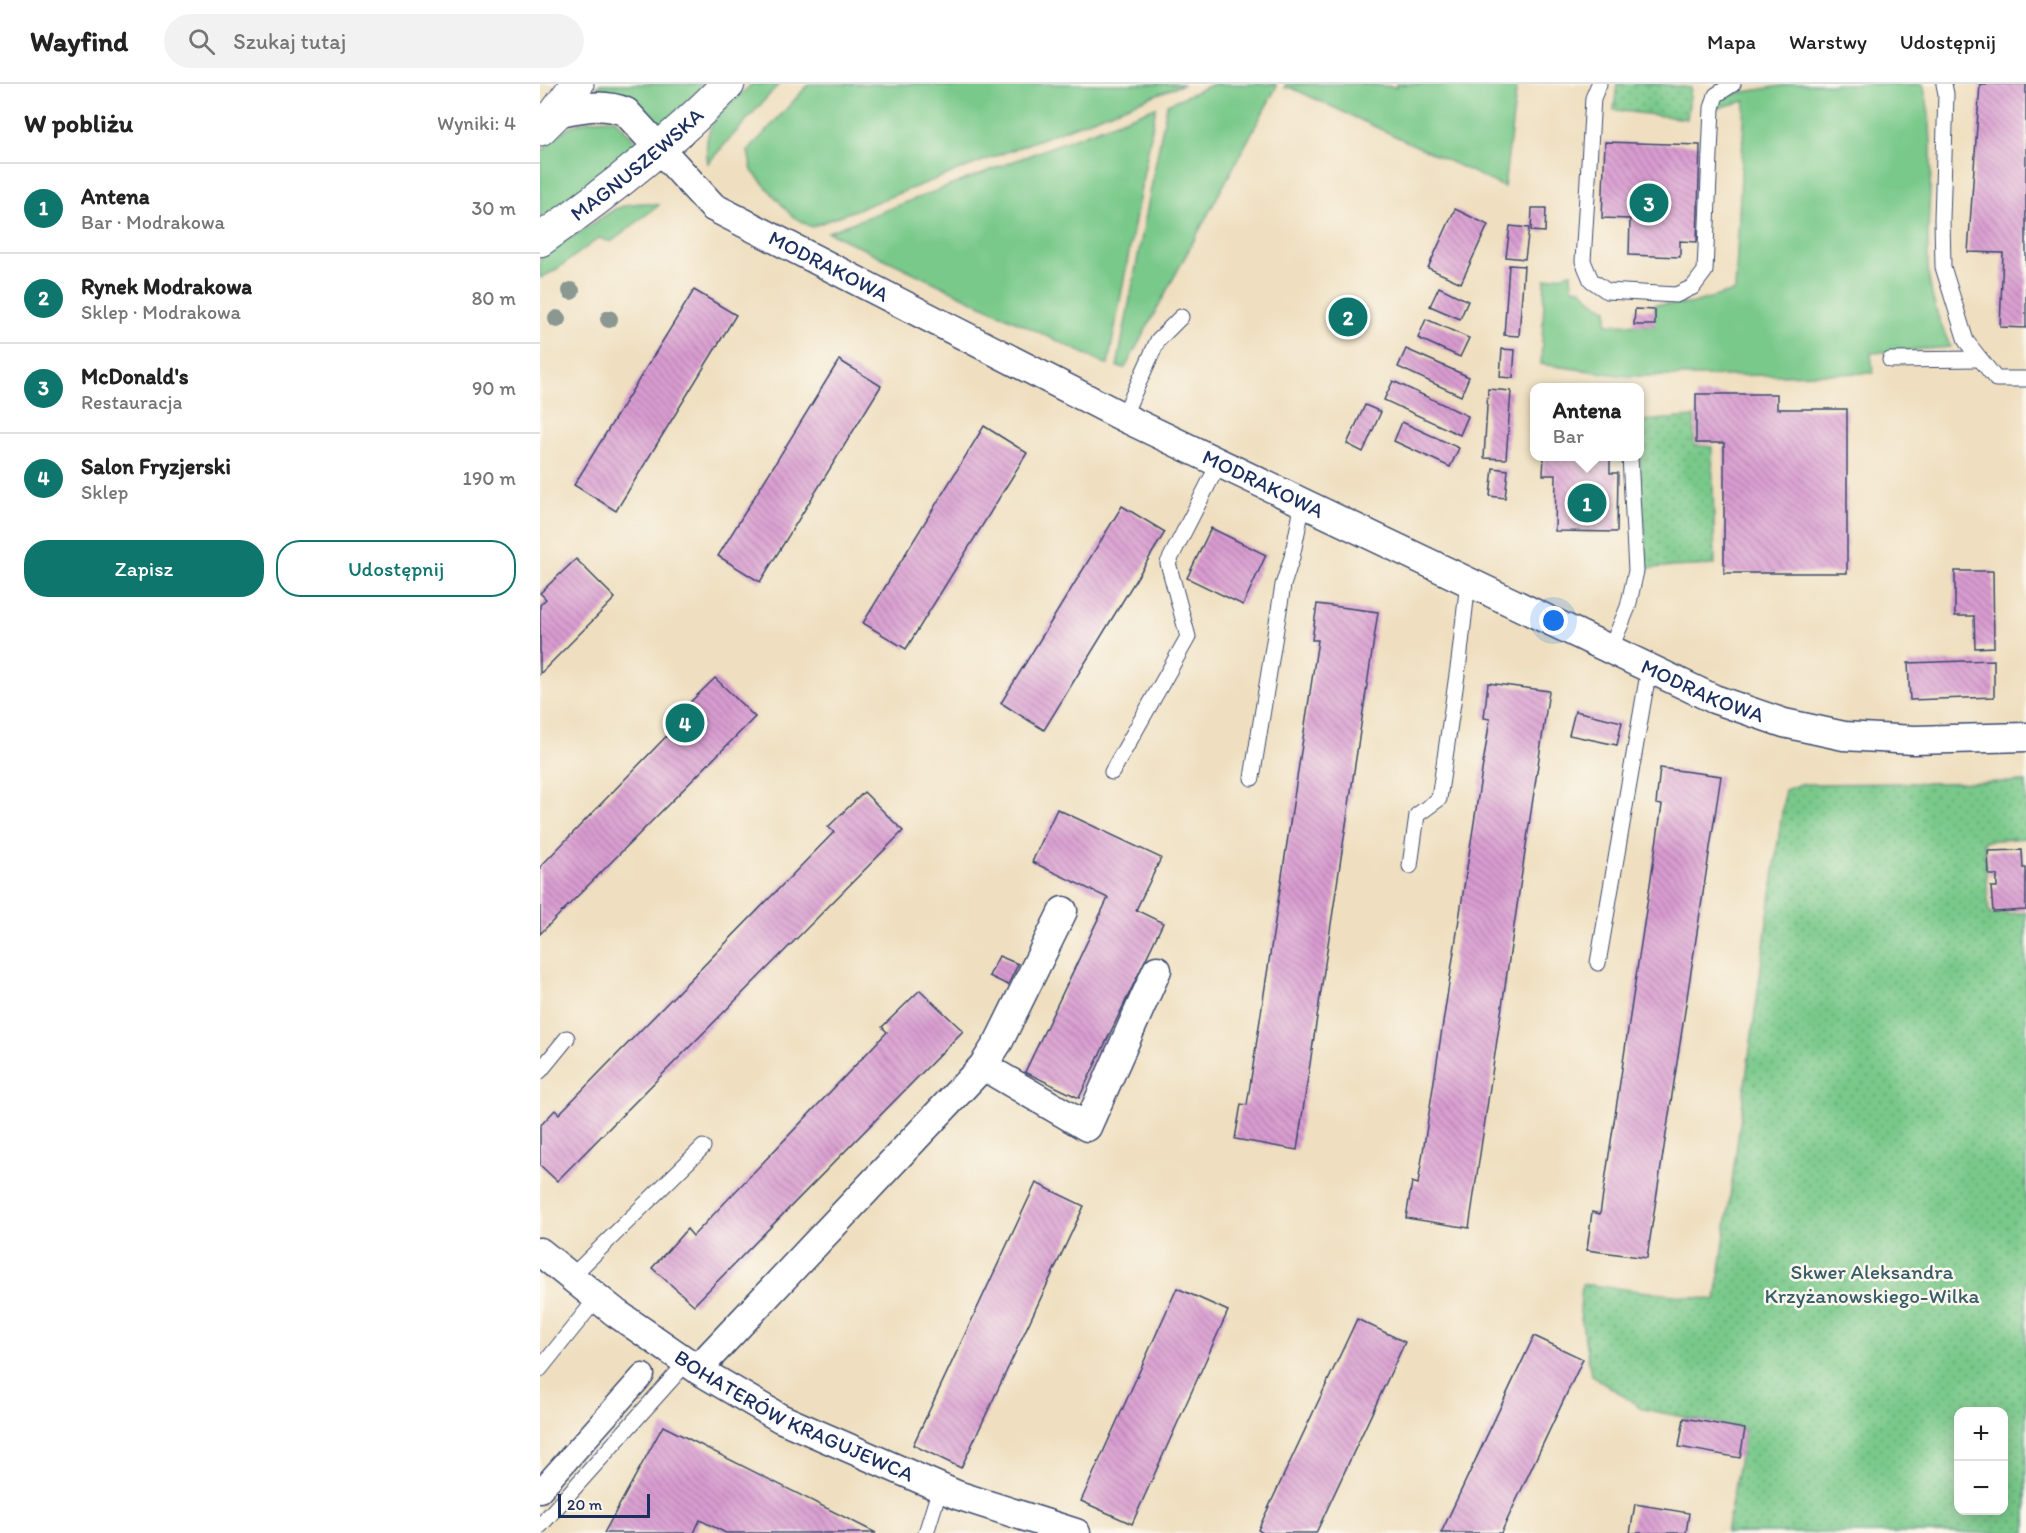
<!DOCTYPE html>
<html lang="pl">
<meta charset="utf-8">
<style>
:root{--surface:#fff;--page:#f2f2f2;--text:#222;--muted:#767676;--line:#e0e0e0;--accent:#0f766e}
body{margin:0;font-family:Itim,sans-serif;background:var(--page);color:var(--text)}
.controls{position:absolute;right:18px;bottom:18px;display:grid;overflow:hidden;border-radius:12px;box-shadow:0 3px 15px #0003}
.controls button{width:54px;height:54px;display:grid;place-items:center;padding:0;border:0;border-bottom:2px solid var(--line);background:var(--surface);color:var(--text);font:30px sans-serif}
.scale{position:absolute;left:18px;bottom:15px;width:92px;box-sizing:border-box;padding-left:6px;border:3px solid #1b2f5e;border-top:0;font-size:16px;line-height:21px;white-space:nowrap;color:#1b2f5e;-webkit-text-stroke:4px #fbf7ec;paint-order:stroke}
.you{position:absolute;left:1014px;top:537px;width:21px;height:21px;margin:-15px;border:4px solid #fff;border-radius:50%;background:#1a73e8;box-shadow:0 0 0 9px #1a73e833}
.badge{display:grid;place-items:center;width:39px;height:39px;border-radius:50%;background:var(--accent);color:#fff;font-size:20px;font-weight:700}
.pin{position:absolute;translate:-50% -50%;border:3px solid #fff;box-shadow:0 2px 6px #0006}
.popup{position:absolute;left:990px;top:299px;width:114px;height:78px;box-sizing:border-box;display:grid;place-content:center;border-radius:12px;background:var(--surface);filter:drop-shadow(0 2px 4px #0005);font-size:20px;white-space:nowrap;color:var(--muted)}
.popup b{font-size:22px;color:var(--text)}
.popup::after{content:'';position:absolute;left:50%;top:100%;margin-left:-12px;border:12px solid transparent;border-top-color:var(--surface)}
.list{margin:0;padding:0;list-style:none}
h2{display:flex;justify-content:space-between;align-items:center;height:78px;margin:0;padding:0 24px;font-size:26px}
h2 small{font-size:20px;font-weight:400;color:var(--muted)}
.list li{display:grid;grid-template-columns:39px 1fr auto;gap:18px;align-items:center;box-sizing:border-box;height:90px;padding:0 24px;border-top:2px solid var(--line)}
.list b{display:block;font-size:22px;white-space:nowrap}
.list p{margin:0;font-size:20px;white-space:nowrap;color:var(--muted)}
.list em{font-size:20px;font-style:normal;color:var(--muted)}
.actions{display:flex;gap:12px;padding:18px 24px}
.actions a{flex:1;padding:14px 0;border:2px solid var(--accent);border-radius:24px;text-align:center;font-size:21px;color:var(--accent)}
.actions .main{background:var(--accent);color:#fff}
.icon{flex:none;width:33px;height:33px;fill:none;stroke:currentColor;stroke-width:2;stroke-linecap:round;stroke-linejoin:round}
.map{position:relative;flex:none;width:1486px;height:1449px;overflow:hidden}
header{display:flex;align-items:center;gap:36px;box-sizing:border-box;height:84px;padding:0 30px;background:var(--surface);border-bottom:2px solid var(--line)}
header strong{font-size:28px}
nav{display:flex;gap:33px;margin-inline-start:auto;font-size:21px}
.search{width:420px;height:54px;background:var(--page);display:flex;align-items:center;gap:15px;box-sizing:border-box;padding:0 21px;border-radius:33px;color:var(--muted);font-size:22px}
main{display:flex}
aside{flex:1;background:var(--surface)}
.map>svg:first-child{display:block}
.grass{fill:#79c98a;stroke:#4a7c74;stroke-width:1.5}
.park{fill:url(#park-dots);stroke:#4a7c74;stroke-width:1.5;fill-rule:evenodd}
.building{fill:url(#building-back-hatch)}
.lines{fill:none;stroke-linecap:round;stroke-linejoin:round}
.service-casing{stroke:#3b496d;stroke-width:17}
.pedestrian-casing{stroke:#3b496d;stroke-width:25}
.minor-casing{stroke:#3b496d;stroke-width:31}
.tertiary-casing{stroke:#3b496d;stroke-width:35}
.service{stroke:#fff;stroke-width:15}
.pedestrian{stroke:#fff;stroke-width:22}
.minor{stroke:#fff;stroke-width:28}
.tertiary{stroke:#fff;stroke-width:33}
.tree{fill:#8a9891}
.labels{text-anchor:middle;stroke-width:5;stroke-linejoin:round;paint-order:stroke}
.street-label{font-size:21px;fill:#1b2f5e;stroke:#fbf7ec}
.park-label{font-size:21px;fill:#375d6b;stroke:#fbf7ec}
</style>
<header>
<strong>Wayfind</strong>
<div class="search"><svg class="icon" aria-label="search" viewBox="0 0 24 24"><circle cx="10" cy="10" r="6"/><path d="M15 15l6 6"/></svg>Szukaj tutaj</div>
<nav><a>Mapa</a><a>Warstwy</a><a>Udostępnij</a></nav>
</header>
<main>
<aside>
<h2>W pobliżu<small>Wyniki: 4</small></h2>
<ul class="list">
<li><span class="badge">1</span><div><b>Antena</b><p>Bar · Modrakowa</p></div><em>30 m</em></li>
<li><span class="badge">2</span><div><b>Rynek Modrakowa</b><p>Sklep · Modrakowa</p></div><em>80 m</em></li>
<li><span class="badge">3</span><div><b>McDonald's</b><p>Restauracja</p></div><em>90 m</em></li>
<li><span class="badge">4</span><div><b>Salon Fryzjerski</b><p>Sklep</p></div><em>190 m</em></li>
</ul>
<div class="actions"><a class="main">Zapisz</a><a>Udostępnij</a></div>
</aside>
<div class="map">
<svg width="1486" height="1449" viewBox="0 0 1486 1449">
<defs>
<pattern id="park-dots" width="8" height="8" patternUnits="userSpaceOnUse" patternTransform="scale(1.5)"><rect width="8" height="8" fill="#79c98a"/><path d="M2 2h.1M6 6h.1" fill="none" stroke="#62a474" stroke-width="1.8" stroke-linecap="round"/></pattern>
<pattern id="building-back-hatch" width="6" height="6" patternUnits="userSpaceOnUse" patternTransform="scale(1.5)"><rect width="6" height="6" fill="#d99cd0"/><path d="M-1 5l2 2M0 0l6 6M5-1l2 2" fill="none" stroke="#af80ac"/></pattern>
</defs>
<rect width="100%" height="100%" fill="#fbf7ec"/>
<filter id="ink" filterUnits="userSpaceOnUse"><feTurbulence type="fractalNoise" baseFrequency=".0167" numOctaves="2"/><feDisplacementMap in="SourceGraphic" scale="12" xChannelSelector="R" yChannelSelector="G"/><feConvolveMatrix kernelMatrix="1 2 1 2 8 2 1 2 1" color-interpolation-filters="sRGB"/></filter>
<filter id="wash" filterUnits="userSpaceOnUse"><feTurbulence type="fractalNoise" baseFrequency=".008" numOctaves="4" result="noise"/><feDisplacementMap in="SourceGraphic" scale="24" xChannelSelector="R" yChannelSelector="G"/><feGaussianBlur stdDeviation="1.35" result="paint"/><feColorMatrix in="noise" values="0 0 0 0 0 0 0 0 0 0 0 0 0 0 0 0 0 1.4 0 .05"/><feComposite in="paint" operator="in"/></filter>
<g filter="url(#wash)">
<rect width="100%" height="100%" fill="#efdfc0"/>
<g class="grass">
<polygon points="60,0 164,0 119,45 55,11 54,8"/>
<path d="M212,0H239L168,79C160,37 185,25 212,0Z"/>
<polygon points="269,0 384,0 414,3 431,0 644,0 271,143 252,132 212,87 208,67"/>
<polygon points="674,0 736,0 736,4 585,284 577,283 627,20"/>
<polygon points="745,0 823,0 857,3 857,0 977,0 964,103 752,4 745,4"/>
<path d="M1253,0H1383C1399,58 1386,120 1388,179C1388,206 1399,240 1411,263L1331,269L1333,289L1175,292H1086L1001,280L1005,195L1031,189L1032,204L1041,205L1054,218L1067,225V240L1114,241L1115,220H1149L1195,207L1205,17L1177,24L1178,20L1186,11Z"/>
<polygon points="616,23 568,281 288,148"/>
<path d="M75,35L99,60L72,83L0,135V69C28,40 34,36 75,35Z"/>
<polygon points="104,119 119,121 71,158 59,154 14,187 0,194 0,174 75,125 90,120"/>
</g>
<g class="park">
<polygon points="1077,0 1120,0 1151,4 1147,35 1074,26"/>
<polygon points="1154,333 1154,361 1172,363 1175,481 1107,484 1099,373 1100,337"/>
<path d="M1486,698V754L1444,757L1449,830L1486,829V1449H1186L1205,1345L1103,1325L1051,1290L1040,1228L1042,1200L1176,1216L1245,706L1261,700ZM1418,1328H1464V1426H1418Z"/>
</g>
<g id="blocks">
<g class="building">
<polygon points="1440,0 1486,0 1486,244 1460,243 1463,169 1428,168"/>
<polygon points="1065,58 1160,61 1157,158 1140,157 1140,173 1089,171 1090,135 1062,134"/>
<polygon points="992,124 1006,124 1005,148 991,147"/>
<polygon points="915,125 948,141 921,199 888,184"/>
<polygon points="970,142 989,144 985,175 966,173"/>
<polygon points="969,181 984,182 979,252 964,251"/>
<polygon points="899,203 928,217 920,235 890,222"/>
<polygon points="154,206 196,231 76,427 34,401"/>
<polygon points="1095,225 1115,226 1115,241 1094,241"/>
<polygon points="886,235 929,254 920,273 878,254"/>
<polygon points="866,265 929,293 921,312 858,283"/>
<polygon points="962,265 975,266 973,294 960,293"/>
<polygon points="299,276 341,302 220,498 178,472"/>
<polygon points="853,297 928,332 920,351 844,316"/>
<polygon points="948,305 971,307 966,375 944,374"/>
<polygon points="1156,310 1237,310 1237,325 1307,325 1307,489 1184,489 1184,359 1156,359"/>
<polygon points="825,321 841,328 823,368 807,360"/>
<polygon points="862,338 919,364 910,383 854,357"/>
<polygon points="444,342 487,369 366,565 323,539"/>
<polygon points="1004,372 1070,372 1070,389 1078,389 1077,448 1015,447 1016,391 1003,391"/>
<polygon points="953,384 968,386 965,414 950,412"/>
<polygon points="582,422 625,448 504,646 461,619"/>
<polygon points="671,444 726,471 703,521 647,494"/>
<polygon points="36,475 75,514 0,590 0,521 6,515 0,509"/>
<polygon points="1415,487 1453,487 1454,563 1435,564 1434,532 1415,532"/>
<polygon points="777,520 838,528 757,1066 695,1055 701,1020 707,1021 778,556 772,556"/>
<polygon points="1454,576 1454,613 1370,616 1368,579"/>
<polygon points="175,594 215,633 0,850 0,783 144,634 139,629"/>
<polygon points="948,599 1009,607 929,1144 866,1134 872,1098 878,1100 950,635 944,634"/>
<polygon points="1035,627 1082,638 1077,661 1029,651"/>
<polygon points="1120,684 1181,692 1107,1174 1047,1166 1052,1128 1060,1130 1122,721 1116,720"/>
<polygon points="324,708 363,747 17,1097 0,1081 0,1042 15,1026 19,1030 294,748 288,743"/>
<polygon points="517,725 621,774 596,826 623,839 539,1014 485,988 568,814 492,778"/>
<polygon points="1482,766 1483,784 1486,784 1486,826 1453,828 1451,803 1457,803 1457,791 1449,791 1448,767"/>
<polygon points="459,872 478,880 468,901 449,892"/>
<polygon points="380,906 423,947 154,1221 112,1184 147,1145 153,1152 347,948 342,943"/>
<polygon points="496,1099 544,1122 421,1384 373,1361"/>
<polygon points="637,1204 688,1227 592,1440 541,1417"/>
<polygon points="817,1235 865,1258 776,1449 723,1449 718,1446"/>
<polygon points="994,1252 1043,1275 961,1449 901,1449"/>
<polygon points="1144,1334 1205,1345 1200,1374 1139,1363"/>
<polygon points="123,1342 336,1449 186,1449 160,1436 154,1449 64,1449"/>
<polygon points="1095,1420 1149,1429 1146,1449 1090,1449"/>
</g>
</g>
</g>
<g filter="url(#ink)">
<use href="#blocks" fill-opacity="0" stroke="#3b496d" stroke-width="1.5"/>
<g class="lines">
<g class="service-casing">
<g id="service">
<polyline points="1059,0 1053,14 1043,177 1051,196 1067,207 1136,211 1153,203 1165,187 1172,24 1176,11 1193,0"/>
<polyline points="1404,0 1406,10 1402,135 1403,183 1426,257 1456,295 1486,295"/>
<polyline points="1350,276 1440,275"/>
<polyline points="583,333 618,256 641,233"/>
<polyline points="1070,566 1088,523 1096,487 1090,372"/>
<polyline points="572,688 648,553 628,479 679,379"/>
<polyline points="712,694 743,501 752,473 763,419"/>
<polyline points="870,782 877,731 899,715 919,577 928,498"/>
<polyline points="1058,879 1109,584"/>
<polyline points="0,987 27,954"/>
<polyline points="31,1193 163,1063"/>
<polyline points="0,1285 57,1214"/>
<polyline points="0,1442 147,1278"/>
<polyline points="386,1449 400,1404"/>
</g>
</g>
<g class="pedestrian-casing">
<polyline id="pedestrian" points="0,1407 103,1291"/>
</g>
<g class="minor-casing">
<g id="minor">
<path id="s1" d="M16,29C40,24 62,18 86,28L173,123L583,333L1174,615L1244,639L1304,652L1374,656L1486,653"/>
<polyline points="443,982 547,1043 617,886"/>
<path id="s2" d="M0,1168L76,1229L160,1287L240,1334L417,1411L536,1449"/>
<polyline points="160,1287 167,1275 443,982 459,957 523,827"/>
</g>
</g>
<g class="tertiary-casing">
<g id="tertiary">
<polyline points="0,45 16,29 37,0"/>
<path id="s3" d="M0,156C67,109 131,59 188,0"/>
</g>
</g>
<use href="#service" class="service"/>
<use href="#pedestrian" class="pedestrian"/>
<use href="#minor" class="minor"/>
<use href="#tertiary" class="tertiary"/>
</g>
<g class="tree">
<circle cx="31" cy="207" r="9"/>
<circle cx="17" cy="235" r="9"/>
<circle cx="69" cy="235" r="9"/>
</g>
</g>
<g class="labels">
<g class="street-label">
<text dy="7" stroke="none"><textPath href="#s3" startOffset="123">MAGNUSZEWSKA</textPath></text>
<text dy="7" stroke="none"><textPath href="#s1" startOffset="330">MODRAKOWA</textPath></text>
<text dy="7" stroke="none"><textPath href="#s1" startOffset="816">MODRAKOWA</textPath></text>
<text dy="7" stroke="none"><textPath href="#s1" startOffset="1302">MODRAKOWA</textPath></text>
<text dy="7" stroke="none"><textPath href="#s2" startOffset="304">BOHATERÓW KRAGUJEWCA</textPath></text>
</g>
<g class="park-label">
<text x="1332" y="1195">Skwer Aleksandra<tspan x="1332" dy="24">Krzyżanowskiego-Wilka</tspan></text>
</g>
</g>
</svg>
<div class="controls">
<button>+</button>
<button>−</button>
</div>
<div class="scale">20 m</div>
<div class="you"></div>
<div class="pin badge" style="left:1047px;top:419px">1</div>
<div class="popup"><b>Antena</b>Bar</div>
<div class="pin badge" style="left:808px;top:233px">2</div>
<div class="pin badge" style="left:1109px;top:119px">3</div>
<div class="pin badge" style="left:145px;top:639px">4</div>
</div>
</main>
